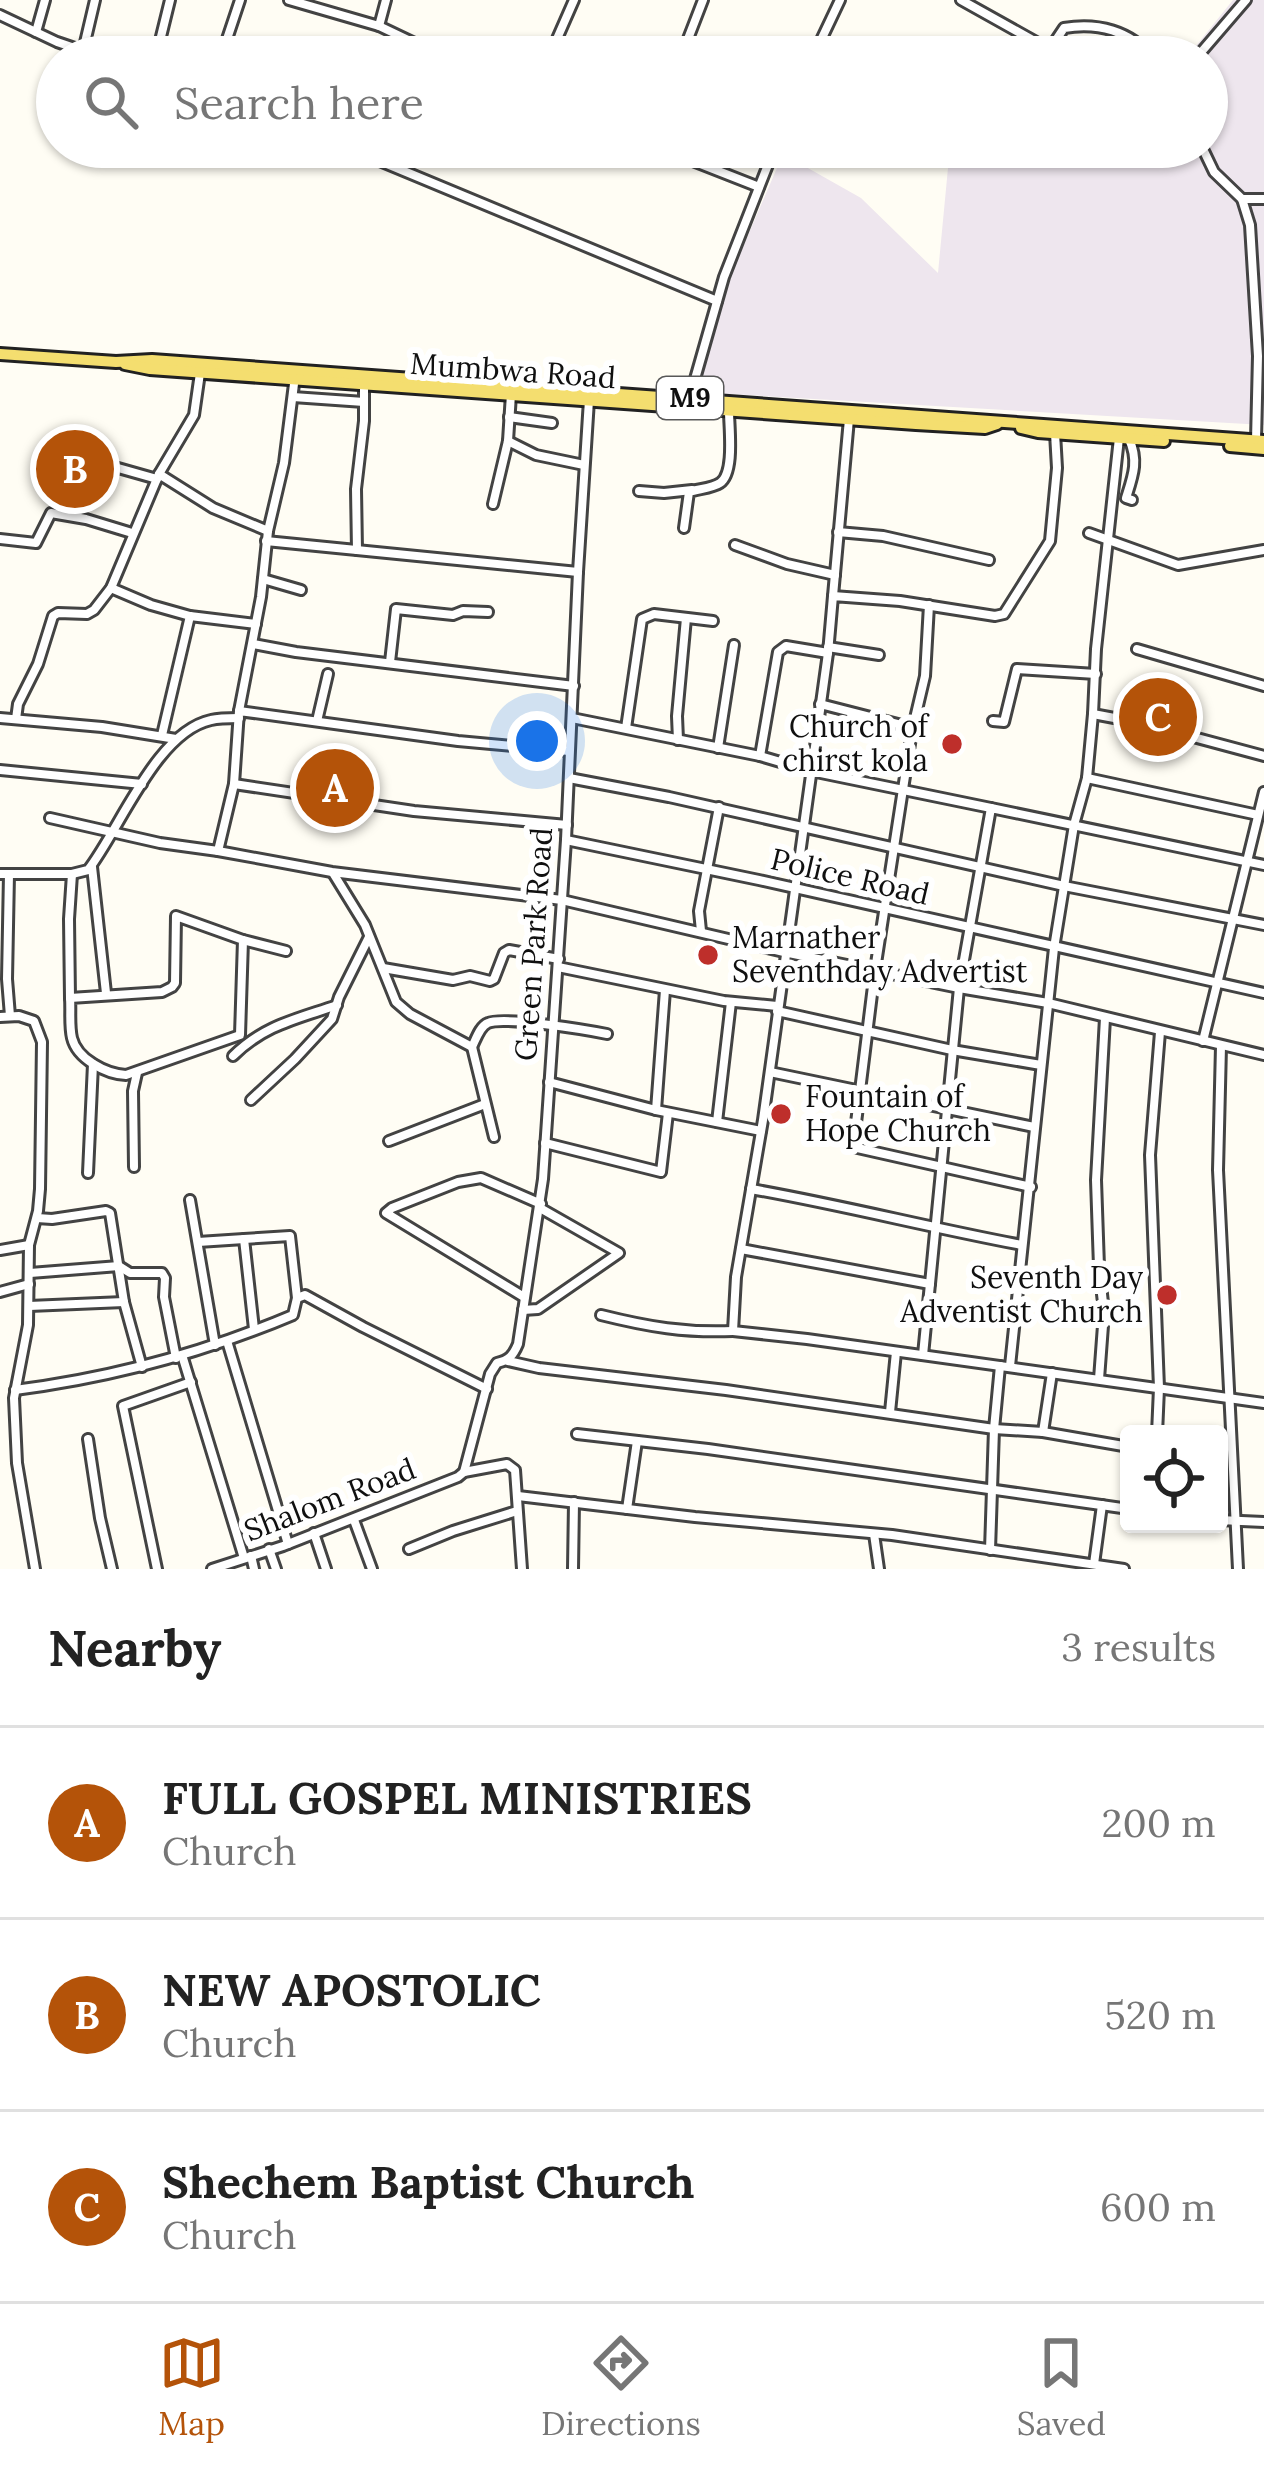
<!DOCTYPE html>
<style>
:root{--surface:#fff;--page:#f6f6f6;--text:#222;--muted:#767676;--line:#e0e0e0;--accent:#b45309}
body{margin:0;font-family:Lora,serif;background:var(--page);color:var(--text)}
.controls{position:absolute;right:36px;bottom:36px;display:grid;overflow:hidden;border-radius:12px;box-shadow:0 3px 9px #0004}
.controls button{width:108px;height:108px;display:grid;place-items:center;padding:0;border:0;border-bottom:3px solid var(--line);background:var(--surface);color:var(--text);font:60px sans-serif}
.you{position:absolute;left:537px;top:741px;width:42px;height:42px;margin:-30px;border:9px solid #fff;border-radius:50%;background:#1a73e8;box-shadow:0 0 0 18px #1a73e833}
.badge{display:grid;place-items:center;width:78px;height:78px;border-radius:50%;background:var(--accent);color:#fff;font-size:39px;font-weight:700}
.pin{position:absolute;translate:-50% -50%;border:6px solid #fff;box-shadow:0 3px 12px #0006}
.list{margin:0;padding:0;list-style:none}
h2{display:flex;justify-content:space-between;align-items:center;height:156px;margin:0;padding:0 48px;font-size:51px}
h2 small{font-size:39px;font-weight:400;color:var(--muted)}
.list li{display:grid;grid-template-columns:78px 1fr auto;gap:36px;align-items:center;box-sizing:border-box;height:192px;padding:0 48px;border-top:3px solid var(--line)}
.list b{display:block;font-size:45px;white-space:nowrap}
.list p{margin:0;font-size:39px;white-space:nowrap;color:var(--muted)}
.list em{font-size:39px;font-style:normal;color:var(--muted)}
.icon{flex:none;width:66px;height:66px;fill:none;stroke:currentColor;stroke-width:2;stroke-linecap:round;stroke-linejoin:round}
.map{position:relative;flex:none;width:1264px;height:1569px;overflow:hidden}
.search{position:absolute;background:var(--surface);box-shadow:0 3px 9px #0004;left:36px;right:36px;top:36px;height:132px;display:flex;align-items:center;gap:30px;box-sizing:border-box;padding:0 42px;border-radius:66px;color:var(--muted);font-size:45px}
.sheet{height:732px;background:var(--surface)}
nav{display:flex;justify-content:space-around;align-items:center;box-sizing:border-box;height:168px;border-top:3px solid var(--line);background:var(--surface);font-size:33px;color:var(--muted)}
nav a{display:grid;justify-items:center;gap:6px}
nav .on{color:var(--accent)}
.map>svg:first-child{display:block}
.industrial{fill:#eee6ee}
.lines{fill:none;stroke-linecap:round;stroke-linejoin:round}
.minor-casing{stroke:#434343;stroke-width:14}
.primary-casing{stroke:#212121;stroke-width:16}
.minor{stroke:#fff;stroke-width:8}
.primary{stroke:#f4de6f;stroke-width:10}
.poi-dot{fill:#be2f2b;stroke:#fff;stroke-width:4.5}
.labels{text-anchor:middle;stroke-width:12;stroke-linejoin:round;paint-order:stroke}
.shield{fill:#fff;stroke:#585858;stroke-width:3}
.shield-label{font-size:27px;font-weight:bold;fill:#101010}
.street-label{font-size:30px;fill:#101010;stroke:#fff}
.poi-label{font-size:30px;fill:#101010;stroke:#fff;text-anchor:end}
</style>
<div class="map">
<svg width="1264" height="1569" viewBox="0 0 1264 1569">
<rect width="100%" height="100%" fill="#fffdf4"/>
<polygon class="industrial" points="1233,0 1264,0 1264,425 694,392 733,270 783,154 861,198 938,273 950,147 1207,147 1207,57 1187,57"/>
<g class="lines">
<g class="minor-casing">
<g id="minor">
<polyline points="289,0 379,26 444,57"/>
<path d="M961,0L1047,48L1052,46L1064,28C1098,22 1130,31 1152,57"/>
<polyline points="0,15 57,42 101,57"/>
<polyline points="379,26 386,0"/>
<polyline points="36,32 45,0"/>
<polyline points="83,51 95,0"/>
<polyline points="156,57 170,0"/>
<polyline points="221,57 240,0"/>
<polyline points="549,57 574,0"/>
<polyline points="681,57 703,0"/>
<polyline points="813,57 840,0"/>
<polyline points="1197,57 1246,0"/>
<polyline points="346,147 717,301"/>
<polyline points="657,147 759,187"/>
<polyline points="1202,147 1214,172 1242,199 1250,225 1258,356 1256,440"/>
<polyline points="1242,199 1264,199"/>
<polyline points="293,397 364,402"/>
<polyline points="689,400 724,277 775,147"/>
<polyline points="509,417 552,423"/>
<polyline points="1055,433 1057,468 1050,541 1004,614 995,616 900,601 833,596 828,653 763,1120 736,1277 733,1331 807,1339 1264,1403"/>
<path d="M1129,439C1139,461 1133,476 1126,498L1132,500"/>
<polyline points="508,441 536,455 584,465"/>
<polyline points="111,466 157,479"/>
<polyline points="159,474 213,508 268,531"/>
<polyline points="639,491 664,493 692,490"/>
<polyline points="493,504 508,441 511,394"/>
<path d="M684,528L689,492C698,489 713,488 720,483C735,473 729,428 729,411"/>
<polyline points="838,532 883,536 989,560"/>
<polyline points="1089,533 1178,565 1264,550"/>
<polyline points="0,539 36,543 51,513 86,519 132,533"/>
<polyline points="266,541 578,572"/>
<polyline points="735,545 787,564 835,575"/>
<polyline points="357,550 356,489 364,421 364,384"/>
<polyline points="263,579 301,590"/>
<polyline points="111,588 151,605 190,616 256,624"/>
<polyline points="833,596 849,419"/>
<polyline points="253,644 296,652 574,686"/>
<polyline points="828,647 879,655"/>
<polyline points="1137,649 1264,686"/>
<polyline points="390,662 396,609 453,615 463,611 488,612"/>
<polyline points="820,704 902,725 912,731 875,970 853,1147 1031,1187"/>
<polyline points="239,711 261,597 268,531 284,463 295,376"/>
<polyline points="1093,714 1141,723 1264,756"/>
<polyline points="0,718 102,727 176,739"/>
<polyline points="572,718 760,756 811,771 991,808"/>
<polyline points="16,719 18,704 38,664 53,616 58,613 87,614 94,610 111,588 159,474 194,415 200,373"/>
<polyline points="317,721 328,674"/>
<polyline points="993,721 1004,722 1017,669 1096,674"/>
<polyline points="626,728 642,619 654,614 713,621"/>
<polyline points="912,731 925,676 929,605"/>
<polyline points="162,735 190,616"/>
<polyline points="678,740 677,716 686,618"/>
<polyline points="718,748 734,645"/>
<polyline points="760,756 778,652 786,646 828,653"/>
<polyline points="0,770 142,784"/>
<polyline points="569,778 669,797 1064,886 1264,925"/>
<polyline points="1087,778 1258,815"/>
<polyline points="234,784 414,811 567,825"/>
<polyline points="50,818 160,843 218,851 332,872 562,900 784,952 959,988 1048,1003 1264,1055"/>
<polyline points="566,840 759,880 1264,993"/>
<polyline points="218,851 234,784 239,711 458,741 569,751"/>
<polyline points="92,867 106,993"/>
<polyline points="333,873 365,925 396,1002 410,1014 472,1047 494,1137"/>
<path d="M0,874H72L88,870C120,829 156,732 211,720C219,718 230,718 239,718"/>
<polyline points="9,874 7,979 10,1016"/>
<path d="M176,916L243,940L240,1035L126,1075C106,1074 77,1059 72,1038C69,1025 71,1011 70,998L162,992L172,987L175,983Z"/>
<polyline points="701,931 699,911 719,807"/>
<polyline points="243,940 286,951"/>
<polyline points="558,967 724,1001 777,1006"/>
<polyline points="383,968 453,980 470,976 490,981 494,979 504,953 509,950 559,959"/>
<polyline points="70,998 69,919 72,874"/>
<polyline points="777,1011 952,1050 1041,1065"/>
<polyline points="0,1017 19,1016 34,1021 42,1042 40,1189 38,1211 29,1245 28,1325 14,1398 17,1463 35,1569"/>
<polyline points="1203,1041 1264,792"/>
<polyline points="1221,1046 1218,1170 1238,1569"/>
<path d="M472,1047C476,1039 480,1026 488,1023C503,1016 587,1030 607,1034"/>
<path d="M233,1056C264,1025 297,1019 337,1005"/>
<polyline points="770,1072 1034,1127"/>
<polyline points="549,1082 656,1110 761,1131"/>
<polyline points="251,1100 295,1059 332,1019 339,997 369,937"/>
<polyline points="656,1110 665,990"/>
<polyline points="717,1122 731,1002"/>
<polyline points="389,1141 485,1104"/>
<polyline points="545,1143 661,1172 668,1113"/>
<polyline points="134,1167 133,1091 137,1073"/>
<polyline points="88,1173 93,1064"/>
<path d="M751,1189C842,1205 931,1228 1022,1245"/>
<polyline points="190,1200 215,1345"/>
<polyline points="37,1218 52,1219 106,1211 110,1213 124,1302 142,1367"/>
<polyline points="244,1239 290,1236 297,1298"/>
<polyline points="198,1242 244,1239 254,1329"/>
<polyline points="741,1249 930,1284"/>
<polyline points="0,1250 29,1245"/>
<polyline points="30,1273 119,1266 130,1273 162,1273 165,1278 164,1297 176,1358"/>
<polyline points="0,1292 29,1284"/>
<polyline points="524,1297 386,1213 392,1208 458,1182 481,1178 541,1204"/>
<polyline points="29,1306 124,1302"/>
<polyline points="523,1310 538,1309 619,1253 540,1208"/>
<path d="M601,1315C649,1327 685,1333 733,1331"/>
<polyline points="227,1341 288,1544"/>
<polyline points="182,1355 244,1558"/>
<polyline points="923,1355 959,988 991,808 1264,865"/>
<polyline points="508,1361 539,1368 726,1390 994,1429 1043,1432 1129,1447"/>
<polyline points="1010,1366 1054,948 1074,825 1087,778 1093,714 1096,649 1119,438"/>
<polyline points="1099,1379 1104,1312 1099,1267 1096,1180 1105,1018"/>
<path d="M15,1390C111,1378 203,1353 293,1315L297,1298L305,1295L363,1327L487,1389"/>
<polyline points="890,1412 896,1352"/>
<polyline points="1043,1432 1052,1373"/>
<polyline points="577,1434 708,1449 1129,1509"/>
<polyline points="1157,1434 1159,1388 1150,1155 1160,1032"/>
<polyline points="88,1439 100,1518 112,1569"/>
<path d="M464,1472L490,1374L497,1363C509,1360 513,1356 518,1344L543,1179L566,840L578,572L589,400"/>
<polyline points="518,1496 695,1517 892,1535 1124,1569"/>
<polyline points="627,1509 637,1441"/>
<polyline points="354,1520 372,1569"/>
<polyline points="1219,1520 1264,1522"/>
<polyline points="314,1533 326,1569"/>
<polyline points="874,1534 879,1569"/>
<polyline points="269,1549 276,1569"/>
<polyline points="409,1549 453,1531 517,1511"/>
<polyline points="990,1550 994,1429 1000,1366"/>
<polyline points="251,1556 254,1569"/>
<polyline points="1094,1564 1102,1505"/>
<polyline points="157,1569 123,1406 191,1382"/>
<polyline points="212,1569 283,1546 458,1477 464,1472 507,1464 515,1470 522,1569"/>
<polyline points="573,1569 574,1502"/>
</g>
</g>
<g class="primary-casing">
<g id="primary">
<polyline points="0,354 116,362 152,360 1264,441"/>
<polyline points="125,364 150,369 916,424 985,428 997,424"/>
<polyline points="1021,428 1038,432 1164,441"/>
<polyline points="1230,446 1264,449"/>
</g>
</g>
<use href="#minor" class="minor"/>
<use href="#primary" class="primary"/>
</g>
<g class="poi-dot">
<circle cx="952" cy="744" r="12"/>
<circle cx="708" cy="955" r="12"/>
<circle cx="781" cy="1114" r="12"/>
<circle cx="1167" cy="1295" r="12"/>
</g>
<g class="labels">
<rect class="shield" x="657" y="377" width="66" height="42" rx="9"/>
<g class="shield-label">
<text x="690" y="407">M9</text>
</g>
<g class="street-label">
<text transform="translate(513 371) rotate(4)" y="10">Mumbwa Road</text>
<text transform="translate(850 877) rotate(13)" y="10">Police Road</text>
<text transform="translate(534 944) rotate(-86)" y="10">Green Park Road</text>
<text transform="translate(330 1500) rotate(-21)" y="10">Shalom Road</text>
</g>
<g class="poi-label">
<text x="928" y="737">Church of<tspan x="928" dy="34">chirst kola</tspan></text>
<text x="732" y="948" text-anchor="start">Marnather<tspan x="732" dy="34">Seventhday Advertist</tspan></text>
<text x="805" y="1107" text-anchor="start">Fountain of<tspan x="805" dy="34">Hope Church</tspan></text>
<text x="1143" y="1288">Seventh Day<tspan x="1143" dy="34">Adventist Church</tspan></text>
</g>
</g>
</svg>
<div class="controls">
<button><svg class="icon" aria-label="locate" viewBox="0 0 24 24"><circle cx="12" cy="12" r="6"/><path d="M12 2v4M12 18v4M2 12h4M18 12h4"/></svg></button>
</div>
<div class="you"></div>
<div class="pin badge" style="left:335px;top:788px">A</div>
<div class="pin badge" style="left:75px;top:469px">B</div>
<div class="pin badge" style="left:1158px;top:717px">C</div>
<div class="search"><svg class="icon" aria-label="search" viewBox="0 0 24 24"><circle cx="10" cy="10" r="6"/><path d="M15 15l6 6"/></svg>Search here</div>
</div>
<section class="sheet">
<h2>Nearby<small>3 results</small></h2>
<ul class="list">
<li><span class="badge">A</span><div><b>FULL GOSPEL MINISTRIES</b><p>Church</p></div><em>200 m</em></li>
<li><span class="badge">B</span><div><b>NEW APOSTOLIC</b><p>Church</p></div><em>520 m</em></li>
<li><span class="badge">C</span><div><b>Shechem Baptist Church</b><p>Church</p></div><em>600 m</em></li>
</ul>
</section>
<nav>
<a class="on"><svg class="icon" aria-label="map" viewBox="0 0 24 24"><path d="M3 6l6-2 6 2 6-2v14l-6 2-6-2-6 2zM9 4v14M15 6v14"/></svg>Map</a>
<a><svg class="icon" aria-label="directions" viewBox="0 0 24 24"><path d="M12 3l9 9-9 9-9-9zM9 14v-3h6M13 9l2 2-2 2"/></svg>Directions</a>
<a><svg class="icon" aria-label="saved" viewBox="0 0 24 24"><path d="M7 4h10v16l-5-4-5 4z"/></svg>Saved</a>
</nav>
